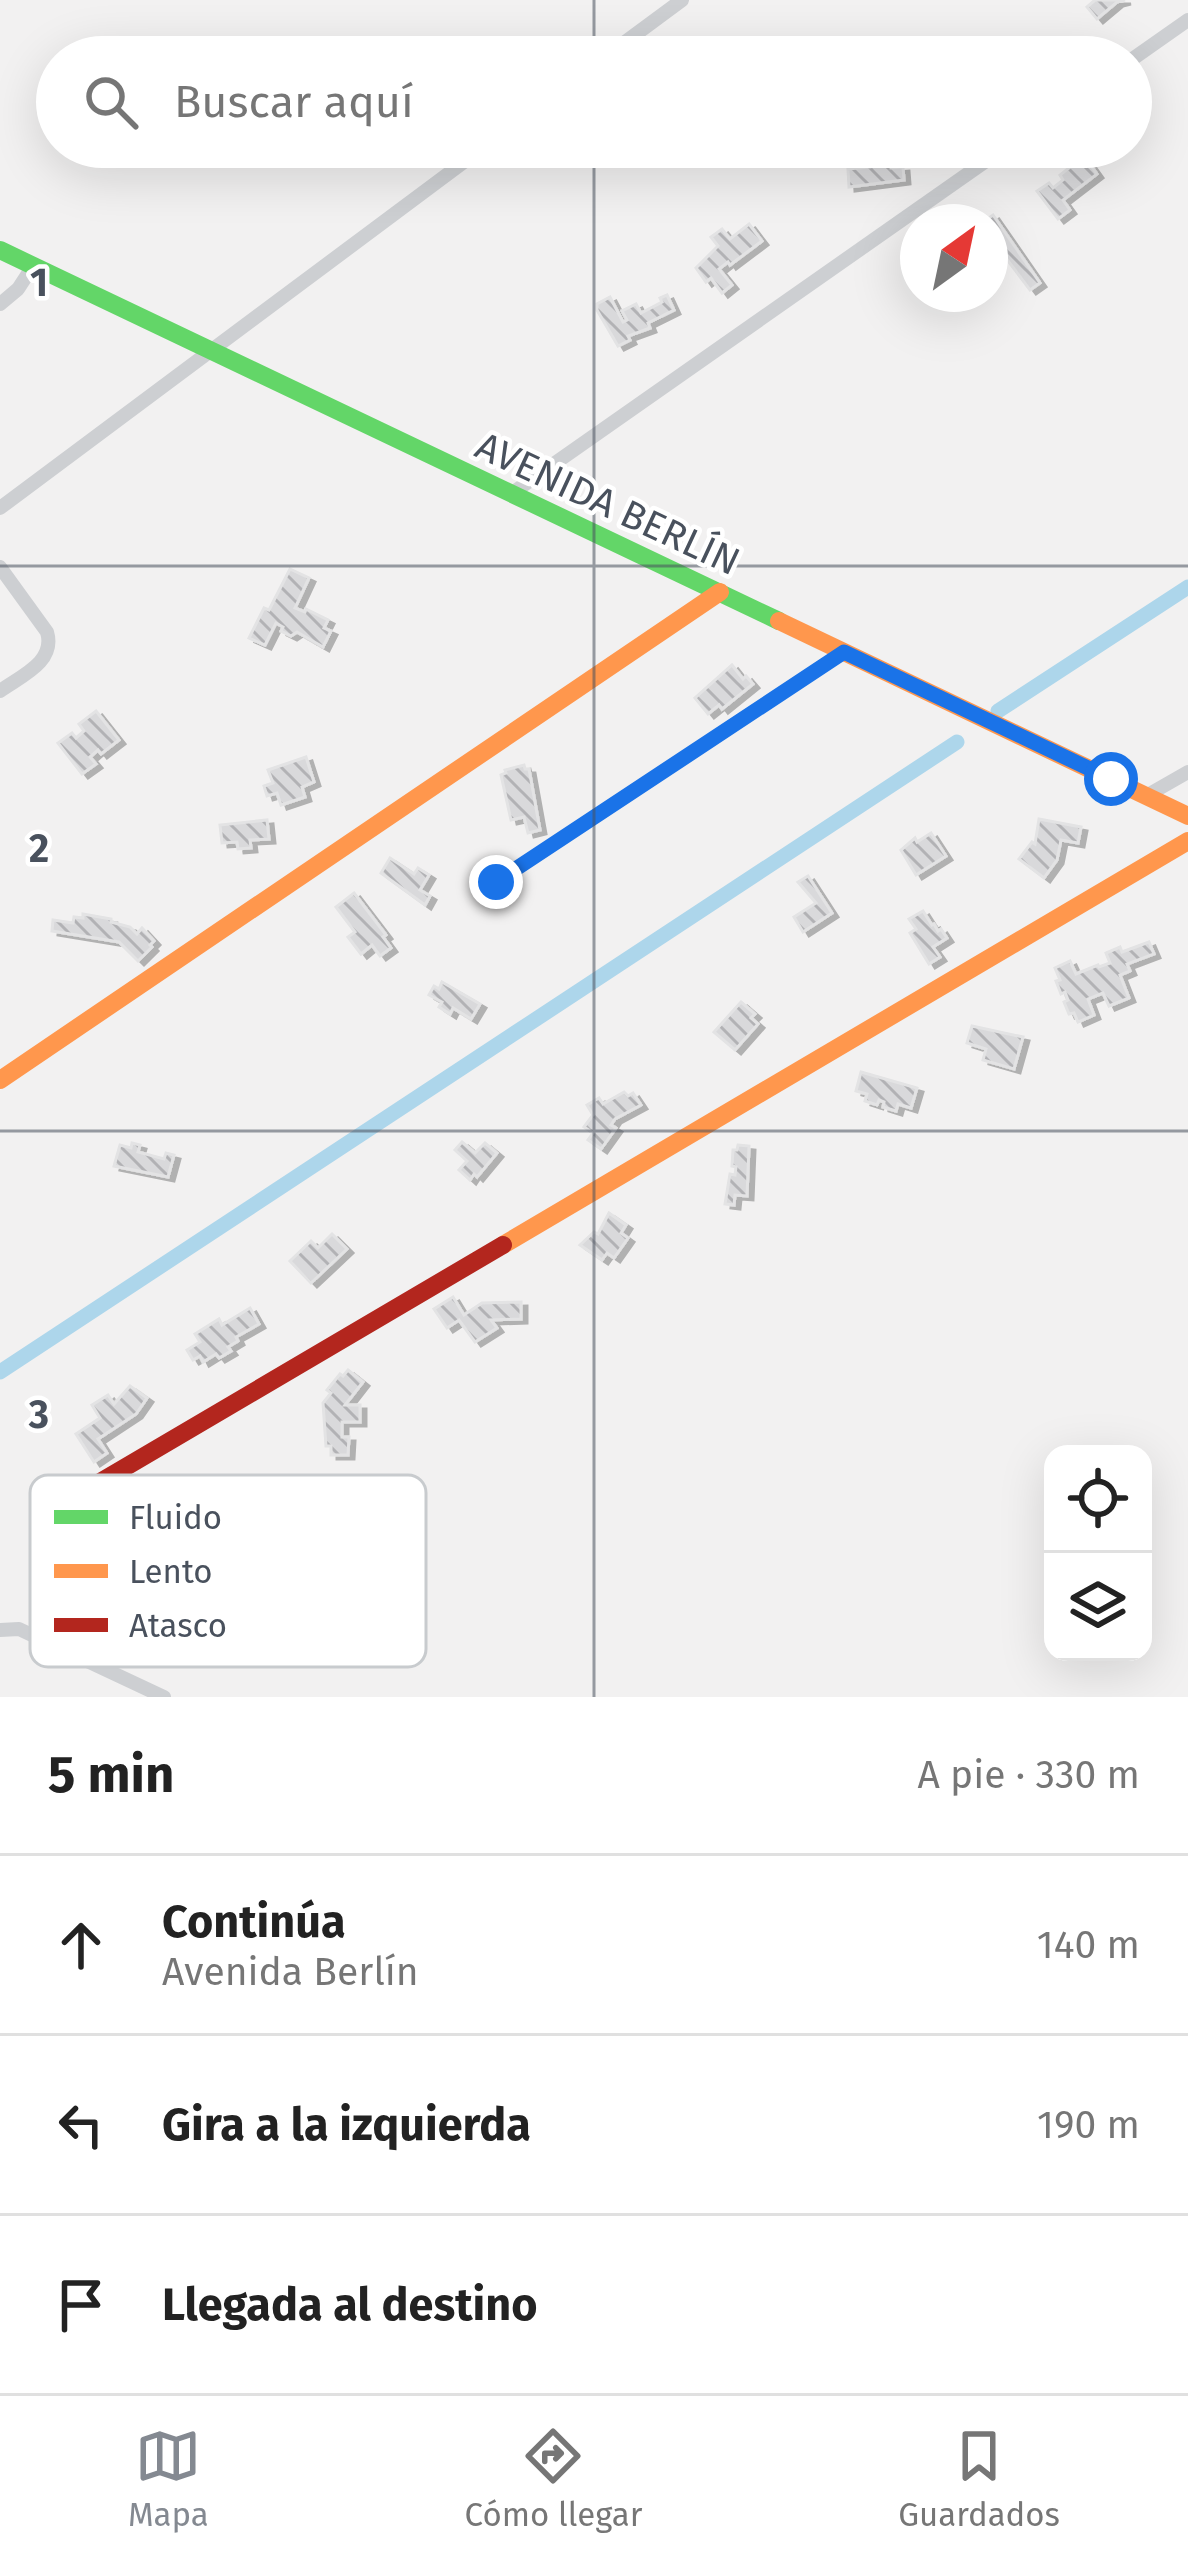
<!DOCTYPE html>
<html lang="es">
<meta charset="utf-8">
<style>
:root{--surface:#fff;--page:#f2f2f2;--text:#222;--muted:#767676;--line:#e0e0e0;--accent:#848991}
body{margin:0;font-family:"Fira Sans",sans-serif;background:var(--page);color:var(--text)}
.controls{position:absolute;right:36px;bottom:36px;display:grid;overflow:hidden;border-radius:24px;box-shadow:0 12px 48px #0002}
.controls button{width:108px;height:108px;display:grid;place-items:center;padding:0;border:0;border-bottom:3px solid var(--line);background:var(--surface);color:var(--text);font:60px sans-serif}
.compass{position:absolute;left:900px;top:204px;width:108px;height:108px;border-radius:50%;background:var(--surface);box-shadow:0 12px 48px #0002;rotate:33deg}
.stop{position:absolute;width:36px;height:36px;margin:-27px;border:9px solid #1a73e8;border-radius:50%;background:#fff}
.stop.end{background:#1a73e8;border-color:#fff;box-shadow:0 3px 12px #0008}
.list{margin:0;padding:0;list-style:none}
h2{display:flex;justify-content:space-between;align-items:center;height:156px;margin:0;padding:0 48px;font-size:51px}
h2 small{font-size:39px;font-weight:400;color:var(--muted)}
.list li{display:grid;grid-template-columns:78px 1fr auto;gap:36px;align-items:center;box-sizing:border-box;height:180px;padding:0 48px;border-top:3px solid var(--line)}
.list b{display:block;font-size:45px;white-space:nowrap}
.list p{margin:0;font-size:39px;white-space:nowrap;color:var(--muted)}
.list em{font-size:39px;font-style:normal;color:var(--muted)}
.icon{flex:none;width:66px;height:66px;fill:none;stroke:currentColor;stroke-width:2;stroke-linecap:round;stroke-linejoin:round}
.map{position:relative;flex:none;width:1188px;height:1697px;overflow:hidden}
.search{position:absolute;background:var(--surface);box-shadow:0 12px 48px #0002;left:36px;right:36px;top:36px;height:132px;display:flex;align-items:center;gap:30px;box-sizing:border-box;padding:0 42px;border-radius:66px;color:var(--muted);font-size:45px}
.sheet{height:696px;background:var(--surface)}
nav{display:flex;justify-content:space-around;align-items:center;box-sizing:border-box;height:168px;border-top:3px solid var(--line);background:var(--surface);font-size:33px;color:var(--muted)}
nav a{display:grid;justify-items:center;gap:6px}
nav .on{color:var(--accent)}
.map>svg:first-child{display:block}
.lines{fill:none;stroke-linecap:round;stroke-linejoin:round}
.canal{stroke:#add6eb;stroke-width:15}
.building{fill:url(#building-back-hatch);stroke:#e3e3e4;stroke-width:3;filter:url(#shadow)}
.street{stroke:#cdcfd2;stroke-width:14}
.fast{stroke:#63d668;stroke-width:18}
.slow{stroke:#ff974d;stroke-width:18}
.jam{stroke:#b3261e;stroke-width:18}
.route{stroke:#1a73e8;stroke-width:15}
.grid{fill:none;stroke:#49515d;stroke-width:3;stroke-opacity:0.55}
.labels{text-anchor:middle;stroke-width:9;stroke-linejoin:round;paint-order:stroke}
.street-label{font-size:39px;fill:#49515d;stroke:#fff}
.key{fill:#fff;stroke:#c8cbce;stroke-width:3}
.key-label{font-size:33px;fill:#49515d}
.grid-label{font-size:39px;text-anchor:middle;font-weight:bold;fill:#49515d;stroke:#fff;stroke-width:9;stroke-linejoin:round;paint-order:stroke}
</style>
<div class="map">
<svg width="1188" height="1697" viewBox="0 0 1188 1697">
<defs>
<pattern id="building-back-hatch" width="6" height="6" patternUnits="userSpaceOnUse" patternTransform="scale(3)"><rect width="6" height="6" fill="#d9d9db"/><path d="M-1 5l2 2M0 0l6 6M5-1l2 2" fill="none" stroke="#b2b2b5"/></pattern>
<filter id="shadow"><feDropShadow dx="6" dy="4" stdDeviation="0" flood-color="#0004"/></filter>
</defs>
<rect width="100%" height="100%" fill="#f2f1f1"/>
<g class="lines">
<g class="canal">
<polyline points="998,711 1188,587"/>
<polyline points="0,1372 957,742"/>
</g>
</g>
<g class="building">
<polygon points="1095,0 1125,0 1117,2 1097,19 1087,7"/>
<polygon points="966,46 972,52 976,48 985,57 956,57"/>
<polygon points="890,156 891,168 903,167 904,180 849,187 848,169 870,167 870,158"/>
<polygon points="1084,156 1097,174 1063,200 1070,210 1058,219 1037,191 1049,183 1053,188 1063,180 1060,175"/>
<polygon points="993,215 1040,283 1030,290 990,237 990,222 983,222"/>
<polygon points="749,224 762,241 730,265 728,262 719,269 732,285 722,293 711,278 706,282 696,268 718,246 711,237 722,229 730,239"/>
<polygon points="667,295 674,310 648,323 650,328 628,336 630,340 618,346 597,310 597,304 610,297 623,322 627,320 622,311 636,304 641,313 662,302 660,298"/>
<polygon points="290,569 309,578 295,608 305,612 306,609 328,620 324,628 331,631 323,647 297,632 291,636 281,631 283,627 276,623 265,645 249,638 264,608 269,610"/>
<polygon points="732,665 743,679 746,676 753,684 722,709 719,705 708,714 695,698"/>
<polygon points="96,711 119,740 101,754 98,750 90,757 96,764 82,774 58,743 72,733 76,738 84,731 79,724"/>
<polygon points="306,757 314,782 302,787 305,797 281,805 277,793 267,796 264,786 273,783 268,770"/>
<polygon points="524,765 525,769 529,769 540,830 528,833 524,817 511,820 501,775 506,773 505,770"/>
<polygon points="1039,819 1081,827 1078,843 1061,840 1057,860 1044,878 1019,859 1032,842 1035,844"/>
<polygon points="267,820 269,839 250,840 251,848 238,849 237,842 222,843 220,825"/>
<polygon points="931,833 946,856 916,875 901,850 915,838 917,842"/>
<polygon points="390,858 414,874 418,868 429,875 420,890 430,896 425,905 381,873"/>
<polygon points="808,876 832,913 803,932 794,917 816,903 798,882"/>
<polygon points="354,893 386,935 383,937 391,948 380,956 372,945 361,954 348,937 355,932 336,907"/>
<polygon points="923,911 932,925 934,924 938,931 941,929 947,938 933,947 940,957 929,964 910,933 916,929 909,919"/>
<polygon points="83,914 111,919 111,922 130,927 137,934 142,928 154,941 150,945 152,947 138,961 119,942 52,931 53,920 73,923 74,917 83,918"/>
<polygon points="1149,942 1154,954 1127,964 1130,971 1120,975 1129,998 1109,1006 1103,993 1088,999 1094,1015 1078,1022 1074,1013 1069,1014 1064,1002 1068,1000 1065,992 1061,994 1056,981 1060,980 1055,968 1070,961 1076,974 1098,965 1099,967 1110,963 1106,953 1120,947 1122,952"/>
<polygon points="442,982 480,1004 471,1019 453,1008 450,1014 439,1007 442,1002 429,995 434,986 439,989"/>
<polygon points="741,1002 755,1014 751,1018 758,1024 735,1050 714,1032"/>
<polygon points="972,1026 1023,1037 1014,1069 983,1060 986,1049 967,1043"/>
<polygon points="861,1072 917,1088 911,1108 898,1104 896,1111 883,1107 884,1102 879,1100 877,1105 865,1101 867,1094 856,1091"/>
<polygon points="624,1092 628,1096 633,1093 641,1105 615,1119 611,1125 616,1128 601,1149 588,1140 593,1133 584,1127 593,1115 587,1105 599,1098 603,1104"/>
<polygon points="462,1142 475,1153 485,1143 497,1153 477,1177 474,1174 470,1180 459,1170 467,1161 455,1150"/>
<polygon points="132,1143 140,1145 138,1152 164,1159 166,1153 174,1155 168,1177 114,1166 120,1145 131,1148"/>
<polygon points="738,1145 749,1146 747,1196 735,1195 734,1205 725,1204 730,1174 735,1175 736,1167 732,1166 733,1150 737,1150"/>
<polygon points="609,1213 626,1225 621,1233 628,1238 614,1258 607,1253 602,1260 580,1245 594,1232 598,1234"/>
<polygon points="332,1234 347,1249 311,1283 290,1261 311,1241 318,1248"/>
<polygon points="453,1297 464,1315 482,1303 521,1302 521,1319 491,1320 497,1328 475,1342 459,1320 447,1328 434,1309"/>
<polygon points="250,1308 259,1324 236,1337 238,1341 228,1347 231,1351 219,1358 216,1354 203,1362 200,1356 193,1360 187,1350 200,1342 195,1334 219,1319 222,1325"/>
<polygon points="348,1370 363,1382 345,1405 360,1405 360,1422 342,1422 342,1437 349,1437 348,1455 331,1455 331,1446 326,1446 323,1403 331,1393 327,1390 340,1374 343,1376"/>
<polygon points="130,1386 147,1398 136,1414 98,1439 107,1453 94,1462 76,1434 100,1418 92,1405 108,1395 114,1404"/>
</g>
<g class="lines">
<g class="street">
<polyline points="605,57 682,0"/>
<polyline points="1131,60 1188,20"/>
<polyline points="0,304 18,289 33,266"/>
<polyline points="511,494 1006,147"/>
<polyline points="0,508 484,147"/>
<path d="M0,567L47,632C56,662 21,676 0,691"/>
<polyline points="1146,796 1188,772"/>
<polyline points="496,882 844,652"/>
<polyline points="0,1630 19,1629 164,1697"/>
</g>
<polyline class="fast" points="0,250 779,621"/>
<g class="slow">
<polyline points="779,621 1188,816"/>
<polyline points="0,1080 720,592"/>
<polyline points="503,1245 1188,841"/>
</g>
<polyline class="jam" points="39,1518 503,1245"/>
</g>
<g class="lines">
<polyline class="route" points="496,882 844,652 1111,779"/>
</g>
<path class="grid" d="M594,0V57M594,147V1697M0,566H1188M0,1131H1188"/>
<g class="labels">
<g class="street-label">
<text transform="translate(608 503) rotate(25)" y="14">AVENIDA BERLÍN</text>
</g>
</g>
<rect x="30" y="1475" width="396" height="192" rx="18" class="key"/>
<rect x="54" y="1510" width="54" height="14" fill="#63d668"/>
<rect x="54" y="1564" width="54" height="14" fill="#ff974d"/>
<rect x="54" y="1618" width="54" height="14" fill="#b3261e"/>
<g class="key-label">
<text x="129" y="1529">Fluido</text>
<text x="129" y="1583">Lento</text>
<text x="129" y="1637">Atasco</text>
</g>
<g class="grid-label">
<text x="39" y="296">1</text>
<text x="39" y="862">2</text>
<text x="39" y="1428">3</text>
</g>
</svg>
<div class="controls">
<button><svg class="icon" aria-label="locate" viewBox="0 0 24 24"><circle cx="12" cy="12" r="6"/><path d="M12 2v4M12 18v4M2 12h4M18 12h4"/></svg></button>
<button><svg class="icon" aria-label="layers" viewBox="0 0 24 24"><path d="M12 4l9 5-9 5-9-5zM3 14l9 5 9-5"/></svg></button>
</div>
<svg class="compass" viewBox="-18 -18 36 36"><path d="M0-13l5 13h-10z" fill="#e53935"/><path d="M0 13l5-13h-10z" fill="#767676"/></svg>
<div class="stop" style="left:1111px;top:779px"></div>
<div class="stop end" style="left:496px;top:882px"></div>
<div class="search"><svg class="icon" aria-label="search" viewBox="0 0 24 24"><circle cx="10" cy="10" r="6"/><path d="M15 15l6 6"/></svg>Buscar aquí</div>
</div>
<section class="sheet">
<h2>5 min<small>A pie · 330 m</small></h2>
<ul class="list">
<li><svg class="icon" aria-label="ahead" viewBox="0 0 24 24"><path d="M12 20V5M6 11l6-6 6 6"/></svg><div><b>Continúa</b><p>Avenida Berlín</p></div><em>140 m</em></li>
<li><svg class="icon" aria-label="left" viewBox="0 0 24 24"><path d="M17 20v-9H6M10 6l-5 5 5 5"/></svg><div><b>Gira a la izquierda</b></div><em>190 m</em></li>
<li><svg class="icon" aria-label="arrive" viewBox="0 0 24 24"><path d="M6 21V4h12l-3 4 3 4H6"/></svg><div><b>Llegada al destino</b></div></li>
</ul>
</section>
<nav>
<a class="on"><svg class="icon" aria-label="map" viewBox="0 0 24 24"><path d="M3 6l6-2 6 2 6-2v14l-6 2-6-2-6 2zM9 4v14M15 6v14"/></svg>Mapa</a>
<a><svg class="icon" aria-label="directions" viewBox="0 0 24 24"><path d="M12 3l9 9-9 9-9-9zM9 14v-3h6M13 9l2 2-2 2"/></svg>Cómo llegar</a>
<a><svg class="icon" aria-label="saved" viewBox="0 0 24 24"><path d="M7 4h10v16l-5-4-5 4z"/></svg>Guardados</a>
</nav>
